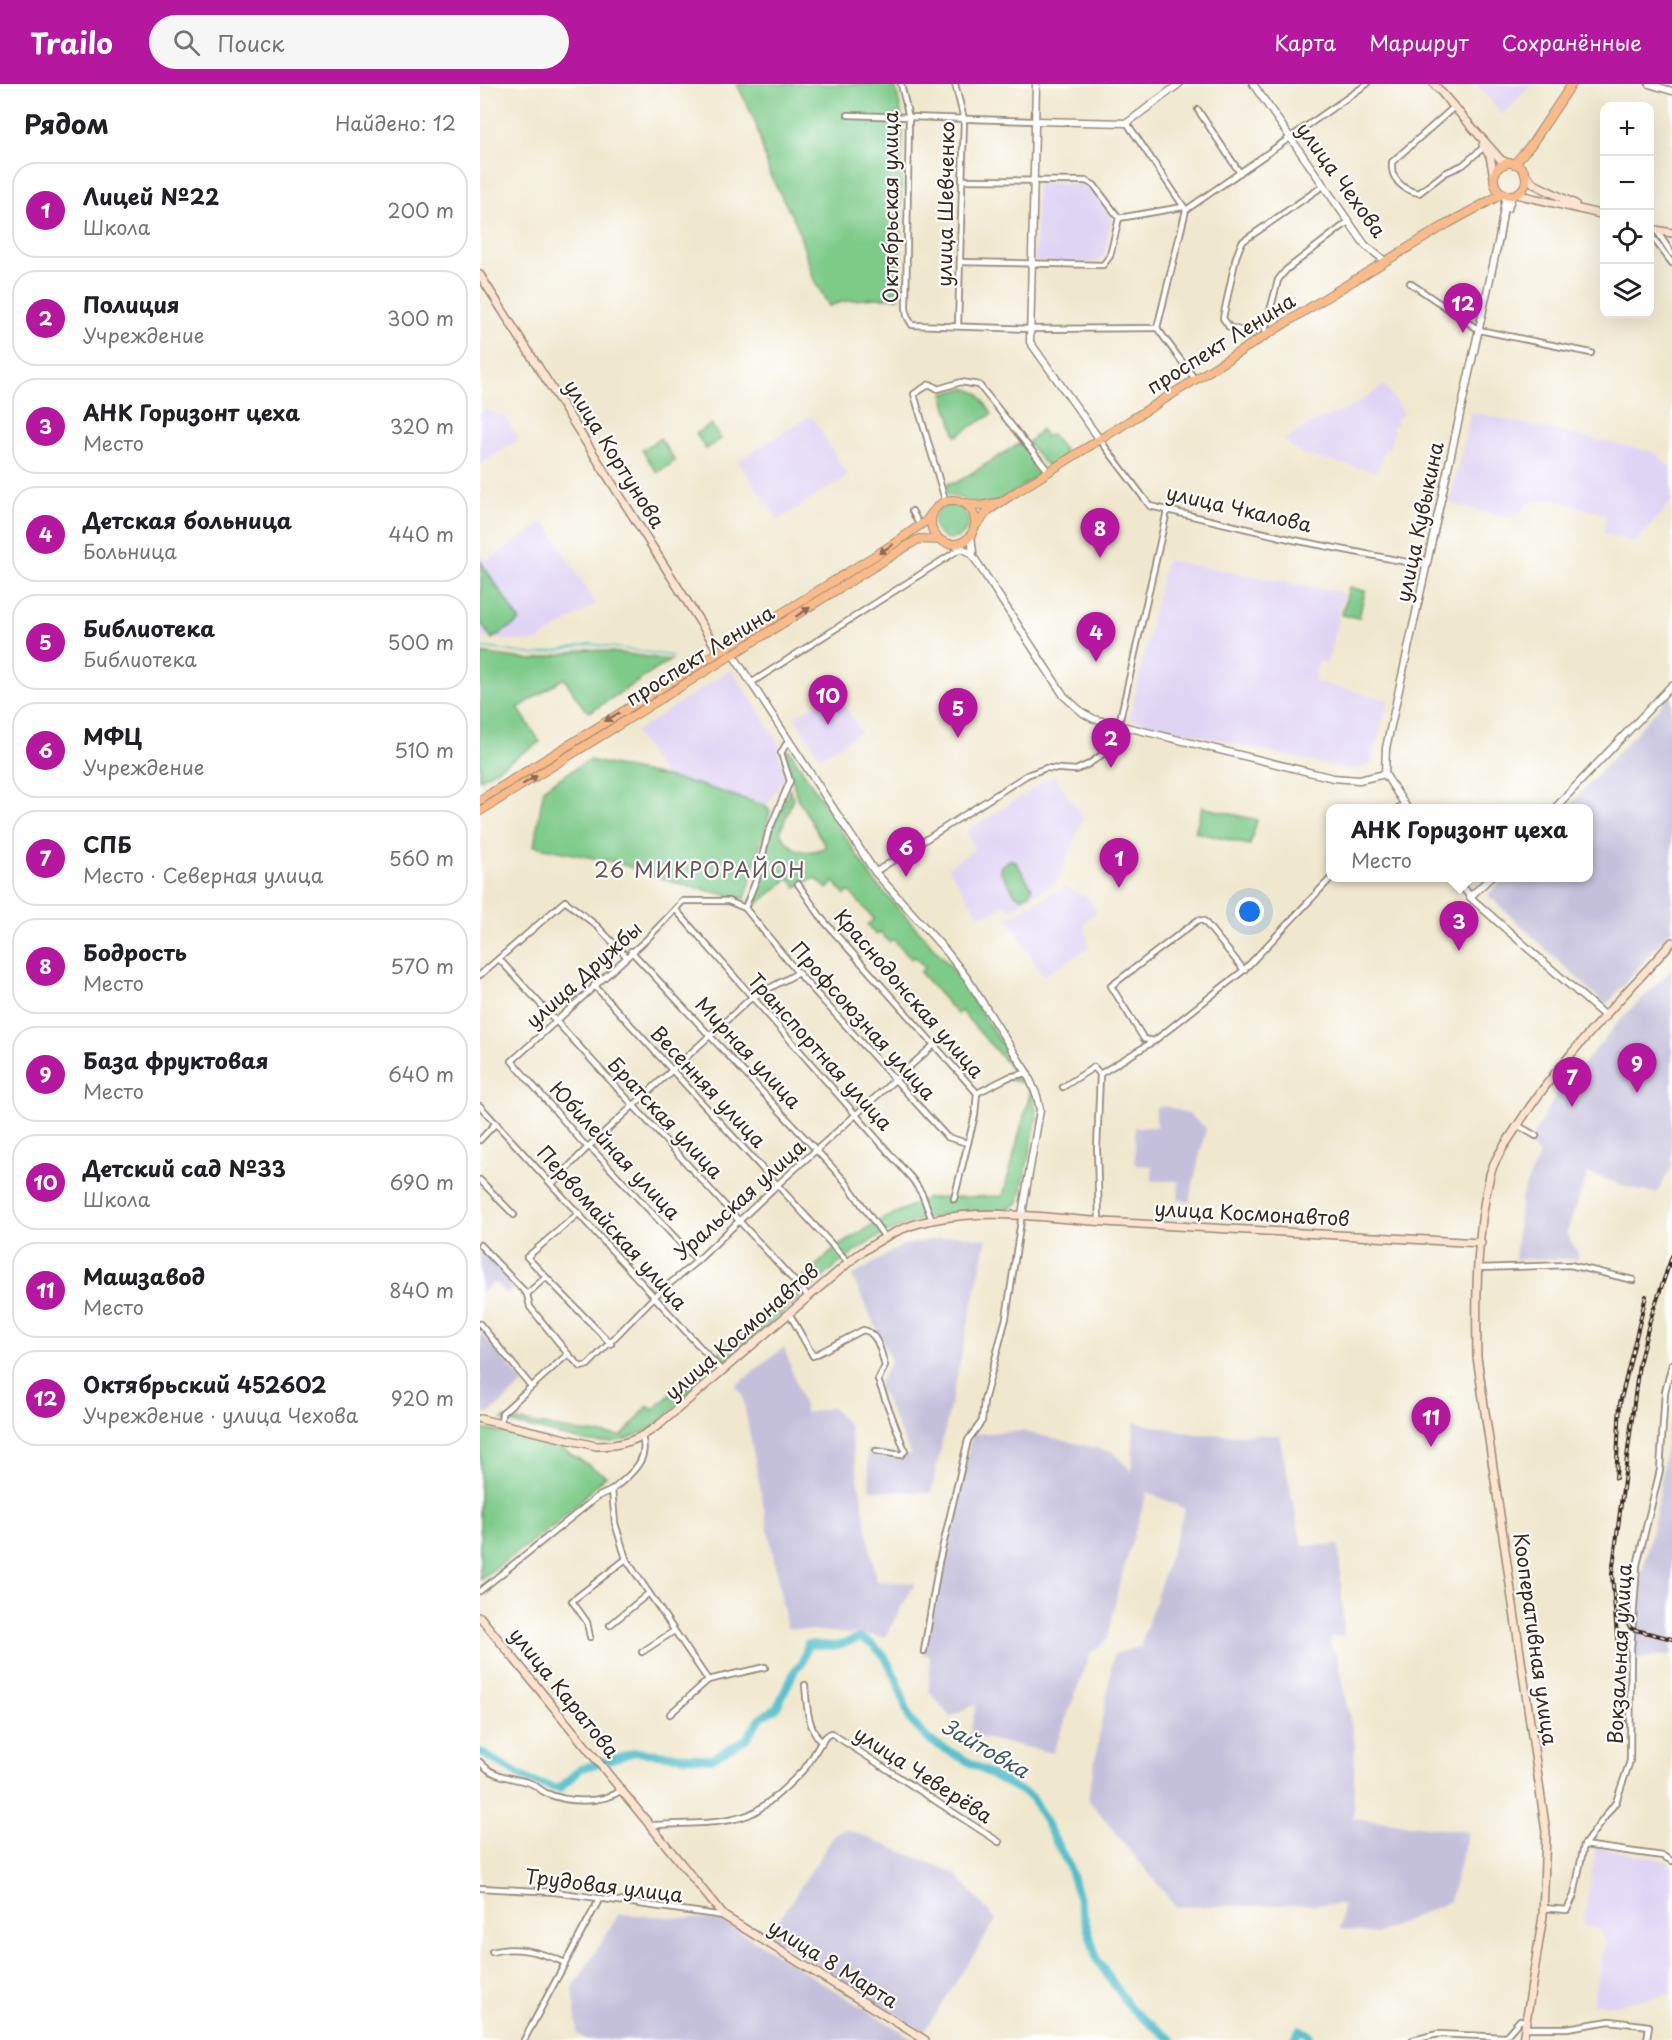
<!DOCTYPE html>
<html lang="ru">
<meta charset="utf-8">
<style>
:root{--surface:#fff;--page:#f6f6f6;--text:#202124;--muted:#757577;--line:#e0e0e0;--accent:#b5179e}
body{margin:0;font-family:"Playpen Sans",sans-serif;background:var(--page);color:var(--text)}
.controls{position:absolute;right:18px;top:18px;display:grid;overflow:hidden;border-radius:12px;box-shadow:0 6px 24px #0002}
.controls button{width:54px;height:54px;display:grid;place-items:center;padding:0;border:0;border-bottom:2px solid var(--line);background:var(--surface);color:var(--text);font:30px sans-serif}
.you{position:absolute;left:770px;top:828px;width:21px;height:21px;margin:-15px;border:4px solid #fff;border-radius:50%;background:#1a73e8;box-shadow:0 0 0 9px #1a73e833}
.badge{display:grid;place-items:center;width:39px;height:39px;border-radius:50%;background:var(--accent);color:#fff;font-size:20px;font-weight:700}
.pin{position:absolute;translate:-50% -50px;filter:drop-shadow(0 2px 3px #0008)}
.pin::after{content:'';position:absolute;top:32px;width:21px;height:18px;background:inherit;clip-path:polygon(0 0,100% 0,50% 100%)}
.popup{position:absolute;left:846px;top:720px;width:267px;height:78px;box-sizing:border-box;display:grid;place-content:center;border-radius:12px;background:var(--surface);filter:drop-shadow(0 2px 4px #0005);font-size:20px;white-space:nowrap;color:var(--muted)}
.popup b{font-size:22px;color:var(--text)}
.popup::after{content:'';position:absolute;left:50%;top:100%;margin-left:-12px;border:12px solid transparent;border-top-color:var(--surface)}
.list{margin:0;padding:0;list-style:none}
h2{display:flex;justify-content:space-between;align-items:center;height:78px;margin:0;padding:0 24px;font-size:26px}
h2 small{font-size:20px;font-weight:400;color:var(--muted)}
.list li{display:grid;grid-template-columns:39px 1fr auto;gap:18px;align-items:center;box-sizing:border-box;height:96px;margin:0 12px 12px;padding:0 12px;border:2px solid var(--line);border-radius:24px}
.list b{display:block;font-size:22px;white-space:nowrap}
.list p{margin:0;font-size:20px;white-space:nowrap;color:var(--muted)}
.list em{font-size:20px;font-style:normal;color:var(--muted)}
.icon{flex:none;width:33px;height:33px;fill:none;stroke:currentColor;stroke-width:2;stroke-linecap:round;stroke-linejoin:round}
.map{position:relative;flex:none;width:1192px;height:1956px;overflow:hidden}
header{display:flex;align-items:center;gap:36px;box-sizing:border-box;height:84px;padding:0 30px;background:var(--accent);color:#fff}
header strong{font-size:28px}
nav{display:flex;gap:33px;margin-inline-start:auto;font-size:21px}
.search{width:420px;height:54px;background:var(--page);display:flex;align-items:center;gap:15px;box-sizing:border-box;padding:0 21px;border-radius:33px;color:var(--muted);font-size:22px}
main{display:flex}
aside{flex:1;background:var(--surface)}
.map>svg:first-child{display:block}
.built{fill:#e0d4f4}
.industrial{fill:#c4c0db}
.green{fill:#7dca89;stroke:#5c7a54;stroke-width:1.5}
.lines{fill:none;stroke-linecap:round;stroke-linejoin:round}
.stream{stroke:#50bdc9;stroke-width:1.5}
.river{stroke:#50bdc9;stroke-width:8}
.minor-casing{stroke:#968976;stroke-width:8}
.tertiary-casing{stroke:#968976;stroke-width:9}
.secondary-casing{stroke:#968976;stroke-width:10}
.primary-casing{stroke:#968976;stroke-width:10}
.minor{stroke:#fff;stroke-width:4.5}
.tertiary{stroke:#fff;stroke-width:6}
.secondary{stroke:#fde4d1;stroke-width:7}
.primary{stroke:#fabb8b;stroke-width:8}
.rail-casing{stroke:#3b2a1e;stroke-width:4}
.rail{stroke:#fff;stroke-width:1.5;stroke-dasharray:4.5;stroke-linecap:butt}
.oneway{fill:#916b4f}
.labels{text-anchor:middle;stroke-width:4.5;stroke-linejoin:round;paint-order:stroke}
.street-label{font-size:20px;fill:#3b2a1e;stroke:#fff}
.neighbourhood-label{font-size:21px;letter-spacing:1.5px;fill:#6d5459;stroke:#fff}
.water-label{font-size:21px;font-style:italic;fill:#425d5a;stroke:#fff}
</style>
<header>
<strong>Trailo</strong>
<div class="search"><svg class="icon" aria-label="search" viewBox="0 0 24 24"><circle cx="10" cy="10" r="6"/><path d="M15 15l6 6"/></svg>Поиск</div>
<nav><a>Карта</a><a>Маршрут</a><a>Сохранённые</a></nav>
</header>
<main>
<aside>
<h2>Рядом<small>Найдено: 12</small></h2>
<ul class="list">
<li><span class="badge">1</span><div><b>Лицей №22</b><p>Школа</p></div><em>200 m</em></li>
<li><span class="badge">2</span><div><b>Полиция</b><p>Учреждение</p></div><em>300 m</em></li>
<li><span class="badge">3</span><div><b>АНК Горизонт цеха</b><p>Место</p></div><em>320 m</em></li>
<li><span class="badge">4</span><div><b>Детская больница</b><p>Больница</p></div><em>440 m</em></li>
<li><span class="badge">5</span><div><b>Библиотека</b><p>Библиотека</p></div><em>500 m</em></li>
<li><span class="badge">6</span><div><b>МФЦ</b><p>Учреждение</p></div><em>510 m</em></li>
<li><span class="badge">7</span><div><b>СПБ</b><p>Место · Северная улица</p></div><em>560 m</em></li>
<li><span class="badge">8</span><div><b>Бодрость</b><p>Место</p></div><em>570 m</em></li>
<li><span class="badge">9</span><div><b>База фруктовая</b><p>Место</p></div><em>640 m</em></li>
<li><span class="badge">10</span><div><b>Детский сад №33</b><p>Школа</p></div><em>690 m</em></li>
<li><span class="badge">11</span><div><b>Машзавод</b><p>Место</p></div><em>840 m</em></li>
<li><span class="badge">12</span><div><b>Октябрьский 452602</b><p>Учреждение · улица Чехова</p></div><em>920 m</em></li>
</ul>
</aside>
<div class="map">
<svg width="1192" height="1956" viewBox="0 0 1192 1956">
<rect width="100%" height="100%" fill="#fff"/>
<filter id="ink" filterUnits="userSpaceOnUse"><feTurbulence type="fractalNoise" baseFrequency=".0167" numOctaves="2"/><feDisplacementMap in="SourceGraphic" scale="12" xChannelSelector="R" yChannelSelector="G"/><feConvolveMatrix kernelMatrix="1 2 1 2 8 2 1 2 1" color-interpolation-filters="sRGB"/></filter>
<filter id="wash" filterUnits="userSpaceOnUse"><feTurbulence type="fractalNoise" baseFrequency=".008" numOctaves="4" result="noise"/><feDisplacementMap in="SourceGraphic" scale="24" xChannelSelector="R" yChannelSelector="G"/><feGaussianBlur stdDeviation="1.35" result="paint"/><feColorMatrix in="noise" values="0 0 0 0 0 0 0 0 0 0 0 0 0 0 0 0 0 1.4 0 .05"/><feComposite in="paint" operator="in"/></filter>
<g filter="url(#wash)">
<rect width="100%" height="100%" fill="#f0e8ce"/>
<g class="built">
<polygon points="996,0 1052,0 1023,31"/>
<polygon points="557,99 604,100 612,104 631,135 625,169 619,176 612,179 555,178"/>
<polygon points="905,301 924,330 916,335 918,339 911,343 914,348 909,364 905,364 897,388 821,370 804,356 838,336 866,326"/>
<polygon points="0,324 24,332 39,355 0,381"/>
<polygon points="991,328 1177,369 1192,386 1192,417 1155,459 1123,449 1126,431 1073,415 1048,419 1038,431 1024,433 969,419"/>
<polygon points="331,331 368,392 298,436 258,377"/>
<polygon points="65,438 116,520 55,558 0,554 0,469 7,477"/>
<polygon points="686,476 864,509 847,580 838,577 834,597 908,616 891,679 872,687 649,635"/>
<polygon points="251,585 299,659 299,669 306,691 286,722 185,693 155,648"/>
<polygon points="356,608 381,648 340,673 314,633"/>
<polygon points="574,691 603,734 579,796 529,826 525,820 513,829 499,831 468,783 495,765 486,748"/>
<polygon points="584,803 607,813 617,827 604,839 609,864 563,892 528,834"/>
<polygon points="1116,1763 1187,1777 1192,1782 1191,1910 1134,1921 1112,1919 1126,1859 1119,1845 1103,1841"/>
</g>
<g class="industrial">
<polygon points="1192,609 1192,845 1126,921 1008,811 1024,794 1108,794 1108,724 1087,724"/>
<polygon points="1192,885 1192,1082 1177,1109 1160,1107 1108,1089 1086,1150 1097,1167 1098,1175 1035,1175 1041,1113 1059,1070 1048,1061 1076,1011 1145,931"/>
<polygon points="686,1022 709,1030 726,1044 709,1118 698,1115 699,1097 672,1097 672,1082 655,1081 655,1043 676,1043 676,1023"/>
<polygon points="476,1151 507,1155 451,1409 390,1406 387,1366 431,1371 398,1301 411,1277 372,1192 423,1161"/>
<polygon points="0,1164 34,1204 26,1211 15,1198 0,1209"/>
<polygon points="0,1248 44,1299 9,1330 0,1327"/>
<polygon points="304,1263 326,1329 352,1323 369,1342 396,1497 435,1499 405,1553 307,1544 262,1310 255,1302"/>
<polygon points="654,1338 715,1350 799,1351 822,1461 859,1461 864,1552 851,1553 850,1560 857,1573 875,1660 873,1734 988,1748 970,1817 896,1850 860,1845 863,1820 696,1823 608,1715 634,1570 660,1563 705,1425 667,1408 638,1505 628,1555 611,1568 573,1669 490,1651 496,1620 470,1633 449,1607 450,1571 443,1570 492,1350 542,1347 633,1368 652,1388"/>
<polygon points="1188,1344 1192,1344 1192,1570 1154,1575 1158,1507 1178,1419"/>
<polygon points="367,1745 476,1790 516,1836 444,1948 289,1851 355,1750"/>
<polygon points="139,1830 241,1836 435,1956 107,1956 97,1950 93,1904"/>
</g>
<g class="green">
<path d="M257,0H415L423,36L419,214C399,213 366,215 349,222L334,196L316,139L290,91L275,37Z"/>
<polygon points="485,304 498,309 512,330 476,352 463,310"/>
<polygon points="231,340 241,355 226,365 216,350"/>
<polygon points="561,345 566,353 571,350 589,372 571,383 564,379 548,359"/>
<polygon points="180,354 195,377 177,389 162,366"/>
<path d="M540,359L560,382L562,389C545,399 523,419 504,420C490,421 484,412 468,412L465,405L469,399H476Z"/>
<circle cx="471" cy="438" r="17"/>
<polygon points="1,478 40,537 12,555 0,538"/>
<polygon points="869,503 885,507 879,534 862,531"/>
<polygon points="108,565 191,576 110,628 103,623 84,594 38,624 60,658 0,696 0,569 52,576"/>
<path d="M305,666L310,667L393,796L472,884L552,1006L557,1033L539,1118L525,1127L446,1134L426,1140L392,1156L357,1181L173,1343C151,1355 134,1361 109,1358L27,1338L22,1336L24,1334L100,1348L142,1352L168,1322L173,1326L357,1163L397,1138L447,1114L523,1112L550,1009L544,999L523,994L532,985L481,927L477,930L440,888L445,884L434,872L431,875L413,855L409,858L400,848L396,851L387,841L394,835L369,807L365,811L354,798L347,805L336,794L316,803L309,794L269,827L267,825L280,795L290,751L310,705L313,715L300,748C311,768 326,772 346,763L317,713Z"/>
<polygon points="109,676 217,700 286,722 290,728 265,815 199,800 138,779 54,762 64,704"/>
<polygon points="722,723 777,736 770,761 715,748"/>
<polygon points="530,776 535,777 552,804 549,810 541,814 535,810 520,786 521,782"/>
<polygon points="0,1345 67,1355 126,1392 75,1441 0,1495"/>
</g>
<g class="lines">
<polyline class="stream" points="0,563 55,571 110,560 193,572"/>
<g class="river">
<polyline points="0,1668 50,1697 79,1705 100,1685 155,1668 231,1675 266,1655 282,1632 296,1625 316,1584 322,1579 328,1560 354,1562 380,1554 392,1560 405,1573 416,1594 430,1636 449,1656 552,1713 589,1782 617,1876 652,1926 692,1956"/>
<polyline points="814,1956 819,1946 829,1950 829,1956"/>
</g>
</g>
</g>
<g filter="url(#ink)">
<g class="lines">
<g class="minor-casing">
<g id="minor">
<polyline points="421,0 429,34 426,223 427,232 432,241 549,245 677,244"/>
<polyline points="475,0 484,35 478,242"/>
<path d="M973,24L912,78C910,95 923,106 939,109L965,89L983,81L1004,63"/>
<polyline points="718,26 760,89"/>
<polyline points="368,31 555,37"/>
<polyline points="647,39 706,126"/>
<polyline points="639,134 703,123"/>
<polyline points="1177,147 1192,170"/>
<polyline points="1170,150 1192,179"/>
<polyline points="480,178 623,181 630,172 639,134 614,101 606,97 482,96"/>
<polyline points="930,199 999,246 1111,269"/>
<polyline points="677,244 706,126 887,0"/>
<polyline points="677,244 714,294"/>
<polyline points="773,250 749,243 743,234 756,173 762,158 843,102"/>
<polyline points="783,254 798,196 806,186 868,138"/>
<polyline points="620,356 670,422 814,456 947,482"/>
<polyline points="465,416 434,310 450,300 458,305 481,298 499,301 569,388"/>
<polyline points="432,427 440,442"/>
<polyline points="271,599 483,463"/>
<polyline points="918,724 924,720"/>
<polyline points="395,788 547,691 566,684 596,686 609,680 634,662 687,427"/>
<polyline points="318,800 343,836 497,1009 495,1031 474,1115"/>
<polyline points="265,824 318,889 467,1053 487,1059"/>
<polyline points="196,826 433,1096 442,1110 452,1136"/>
<polyline points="151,867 365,1097 404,1152"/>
<polyline points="19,875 329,1213"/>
<polyline points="0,891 85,817 117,842 146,872"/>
<polyline points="114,901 368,1178"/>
<polyline points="674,957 664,955 631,902 718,836 724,837 764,886"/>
<polyline points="583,1003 614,983 620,990"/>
<polyline points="497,1009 529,993 547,989"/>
<polyline points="0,1022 241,1286"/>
<polyline points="1037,1041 1056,1052"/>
<polyline points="0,1056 16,1039"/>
<polyline points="0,1096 34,1131"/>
<polyline points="72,1100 108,1063 271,914 318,889"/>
<polyline points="619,1138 617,1065 620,990 674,957 764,886 851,794"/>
<polyline points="0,1161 47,1210 66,1193 47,1173 99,1129"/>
<polyline points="217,1177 113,1066 103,1059 32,977 167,855 203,817 248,817 265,824 277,794 288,749 310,697 301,669 308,657"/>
<polyline points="999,1184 1090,1181 1153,1196"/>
<polyline points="66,1193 131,1260"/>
<path d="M309,1229L333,1272L383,1246C398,1248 401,1269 405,1282L398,1296L425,1367L421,1371L396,1367"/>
<polyline points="0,1240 51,1302"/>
<polyline points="88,1270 101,1283 108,1281 175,1212 217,1177 297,1101 455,960"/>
<polyline points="21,1340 22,1329 88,1270 50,1223 47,1210"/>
<path d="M162,1353C170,1377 149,1392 132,1406L135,1439L146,1475L228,1596L190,1630"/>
<polyline points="0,1507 117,1413 132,1406"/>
<polyline points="130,1541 169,1509"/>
<polyline points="110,1553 107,1538 92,1517 146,1475"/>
<polyline points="444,1567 459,1478 488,1356 502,1337 504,1317 526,1234 542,1130"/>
<polyline points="162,1568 194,1547"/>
<polyline points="228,1596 285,1583"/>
<path d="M325,1601C327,1623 327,1642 342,1659"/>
<path d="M0,1678C14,1694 31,1693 50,1699C56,1701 60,1706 66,1709C88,1719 122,1720 142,1706"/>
<path d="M171,1741C200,1739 252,1742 276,1727C293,1716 310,1700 324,1685C334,1675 339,1655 351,1649L519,1758"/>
<polyline points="1104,1761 1183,1772 1192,1777"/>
<polyline points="0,1804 75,1808 244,1832"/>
<polyline points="1063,1824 1087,1826 1094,1811 1104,1761 1136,1718 1150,1677 1151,1564 1157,1481 1180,1386 1185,1308 1192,1280"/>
<path d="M12,1868C36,1861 63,1869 85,1879"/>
<polyline points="1045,1944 1087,1944 1130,1937 1169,1942 1167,1956"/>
<polyline points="44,1956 120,1814"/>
<polyline points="933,1956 958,1950 1025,1953 1040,1936 1046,1938"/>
</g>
</g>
<g class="tertiary-casing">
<g id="tertiary">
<polyline points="556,0 550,258 620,356"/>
<polyline points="773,0 885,161 905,177"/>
<polyline points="1169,0 1192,7"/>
<polyline points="555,37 647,39 699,0"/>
<polyline points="1028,124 1032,112"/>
<polyline points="491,450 493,469"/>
<polyline points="473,460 491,469 584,612 603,629 614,635 853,694 879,696 905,690"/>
<polyline points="253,571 395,788 466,867 487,894 547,989 557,1012 560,1026 542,1130"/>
<polyline points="927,724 905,690 906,664 1019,154 1026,111"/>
<polyline points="1075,724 1192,601"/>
<polyline points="976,794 992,815 1126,933"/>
<polyline points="990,813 1010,794"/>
</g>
</g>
<g class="secondary-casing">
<g id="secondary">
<polyline points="954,0 1021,76 1028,79"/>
<polyline points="1003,61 1010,72 1014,93"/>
<polyline points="1045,90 1054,100 1095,120"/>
<polyline points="1036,110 1124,131"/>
<polyline points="1170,145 1192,149"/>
<polyline points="0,191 239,568"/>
<path d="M0,1335L116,1362C143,1362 159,1356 180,1340L375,1173C400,1155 421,1142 452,1136C515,1123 579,1136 642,1139C762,1146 881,1152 1001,1159"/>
<polyline points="0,1533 244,1832 445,1956"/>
<path d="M1043,1956L1063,1832L1066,1748L997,1273C996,1213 996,1149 1010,1091C1014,1075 1025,1061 1034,1047C1077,978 1138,919 1192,858"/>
</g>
</g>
<g class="primary-casing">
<g id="primary">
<circle cx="1030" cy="95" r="16"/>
<polyline points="1034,80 1051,61 1092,0"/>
<circle cx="473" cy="438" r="22"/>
<polyline points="487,419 500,422 516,419"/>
<polyline points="495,442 509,426 533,410 850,211 967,140 1022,110"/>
<polyline points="0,716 412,461 446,437 452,429"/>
<polyline points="0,727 432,459 439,455 460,456"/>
</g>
</g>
<use href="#minor" class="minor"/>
<use href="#tertiary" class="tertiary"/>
<use href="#secondary" class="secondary"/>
<use href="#primary" class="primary"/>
<g class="rail-casing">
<g id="rail">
<polyline points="1136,1394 1140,1319 1166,1212"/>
<polyline points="1136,1526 1152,1545 1192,1555"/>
<polyline points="1144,1639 1132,1490 1159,1280 1170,1236 1192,1172"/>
</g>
</g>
<use href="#rail" class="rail"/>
</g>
<defs><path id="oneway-solid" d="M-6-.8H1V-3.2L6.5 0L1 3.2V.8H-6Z" transform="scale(1.5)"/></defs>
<g class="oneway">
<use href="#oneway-solid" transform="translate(406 465) rotate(147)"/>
<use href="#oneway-solid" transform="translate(323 528) rotate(-32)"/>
<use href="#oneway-solid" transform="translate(132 633) rotate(149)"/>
<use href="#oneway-solid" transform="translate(50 696) rotate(-31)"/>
</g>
</g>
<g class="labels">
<g class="street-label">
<text transform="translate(861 96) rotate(54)" y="7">улица Чехова</text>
<text transform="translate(466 120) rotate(-89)" y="7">улица Шевченко</text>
<text transform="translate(411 123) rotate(-90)" y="7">Октябрьская улица</text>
<text transform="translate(741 260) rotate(-32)" y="7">проспект Ленина</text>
<text transform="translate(134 370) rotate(58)" y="7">улица Кортунова</text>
<text transform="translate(759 425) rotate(13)" y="7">улица Чкалова</text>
<text transform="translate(940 438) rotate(-78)" y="7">улица Кувыкина</text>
<text transform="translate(220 572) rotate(-32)" y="7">проспект Ленина</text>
<text transform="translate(104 891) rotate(-42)" y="7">улица Дружбы</text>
<text transform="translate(429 910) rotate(49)" y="7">Краснодонская улица</text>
<text transform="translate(383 937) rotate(48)" y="7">Профсоюзная улица</text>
<text transform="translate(340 968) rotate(48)" y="7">Транспортная улица</text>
<text transform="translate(268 969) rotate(47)" y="7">Мирная улица</text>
<text transform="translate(228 1003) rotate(47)" y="7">Весенняя улица</text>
<text transform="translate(185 1034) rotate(47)" y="7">Братская улица</text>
<text transform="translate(135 1067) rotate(47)" y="7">Юбилейная улица</text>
<text transform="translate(260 1116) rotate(-42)" y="7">Уральская улица</text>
<text transform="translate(772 1130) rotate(3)" y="7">улица Космонавтов</text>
<text transform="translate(132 1144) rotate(48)" y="7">Первомайская улица</text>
<text transform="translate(262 1248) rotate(-41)" y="7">улица Космонавтов</text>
<text transform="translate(1055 1555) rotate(82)" y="7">Кооперативная улица</text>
<text transform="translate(1140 1570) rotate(-87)" y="7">Вокзальная улица</text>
<text transform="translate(84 1609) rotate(51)" y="7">улица Каратова</text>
<text transform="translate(443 1691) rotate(33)" y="7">улица Чеверёва</text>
<text transform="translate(124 1802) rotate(7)" y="7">Трудовая улица</text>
<text transform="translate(353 1880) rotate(32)" y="7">улица 8 Марта</text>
</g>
<g class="neighbourhood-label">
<text x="220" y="794">26 МИКРОРАЙОН</text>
</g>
<g class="water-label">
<text transform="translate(505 1665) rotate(30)" y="7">Зайтовка</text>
</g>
</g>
</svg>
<div class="controls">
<button>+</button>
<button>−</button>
<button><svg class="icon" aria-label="locate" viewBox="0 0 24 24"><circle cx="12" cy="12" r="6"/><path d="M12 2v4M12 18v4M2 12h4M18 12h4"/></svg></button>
<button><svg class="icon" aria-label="layers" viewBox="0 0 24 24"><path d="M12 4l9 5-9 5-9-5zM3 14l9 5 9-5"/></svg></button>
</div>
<div class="you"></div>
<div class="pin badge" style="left:639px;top:804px">1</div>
<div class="pin badge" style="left:631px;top:684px">2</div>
<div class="pin badge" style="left:979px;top:867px">3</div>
<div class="popup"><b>АНК Горизонт цеха</b>Место</div>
<div class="pin badge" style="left:616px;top:578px">4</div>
<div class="pin badge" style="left:478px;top:654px">5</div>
<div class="pin badge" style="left:426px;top:793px">6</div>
<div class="pin badge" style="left:1092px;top:1023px">7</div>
<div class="pin badge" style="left:620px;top:474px">8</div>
<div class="pin badge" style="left:1157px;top:1009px">9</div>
<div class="pin badge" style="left:348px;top:641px">10</div>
<div class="pin badge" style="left:951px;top:1363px">11</div>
<div class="pin badge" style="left:983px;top:249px">12</div>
</div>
</main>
